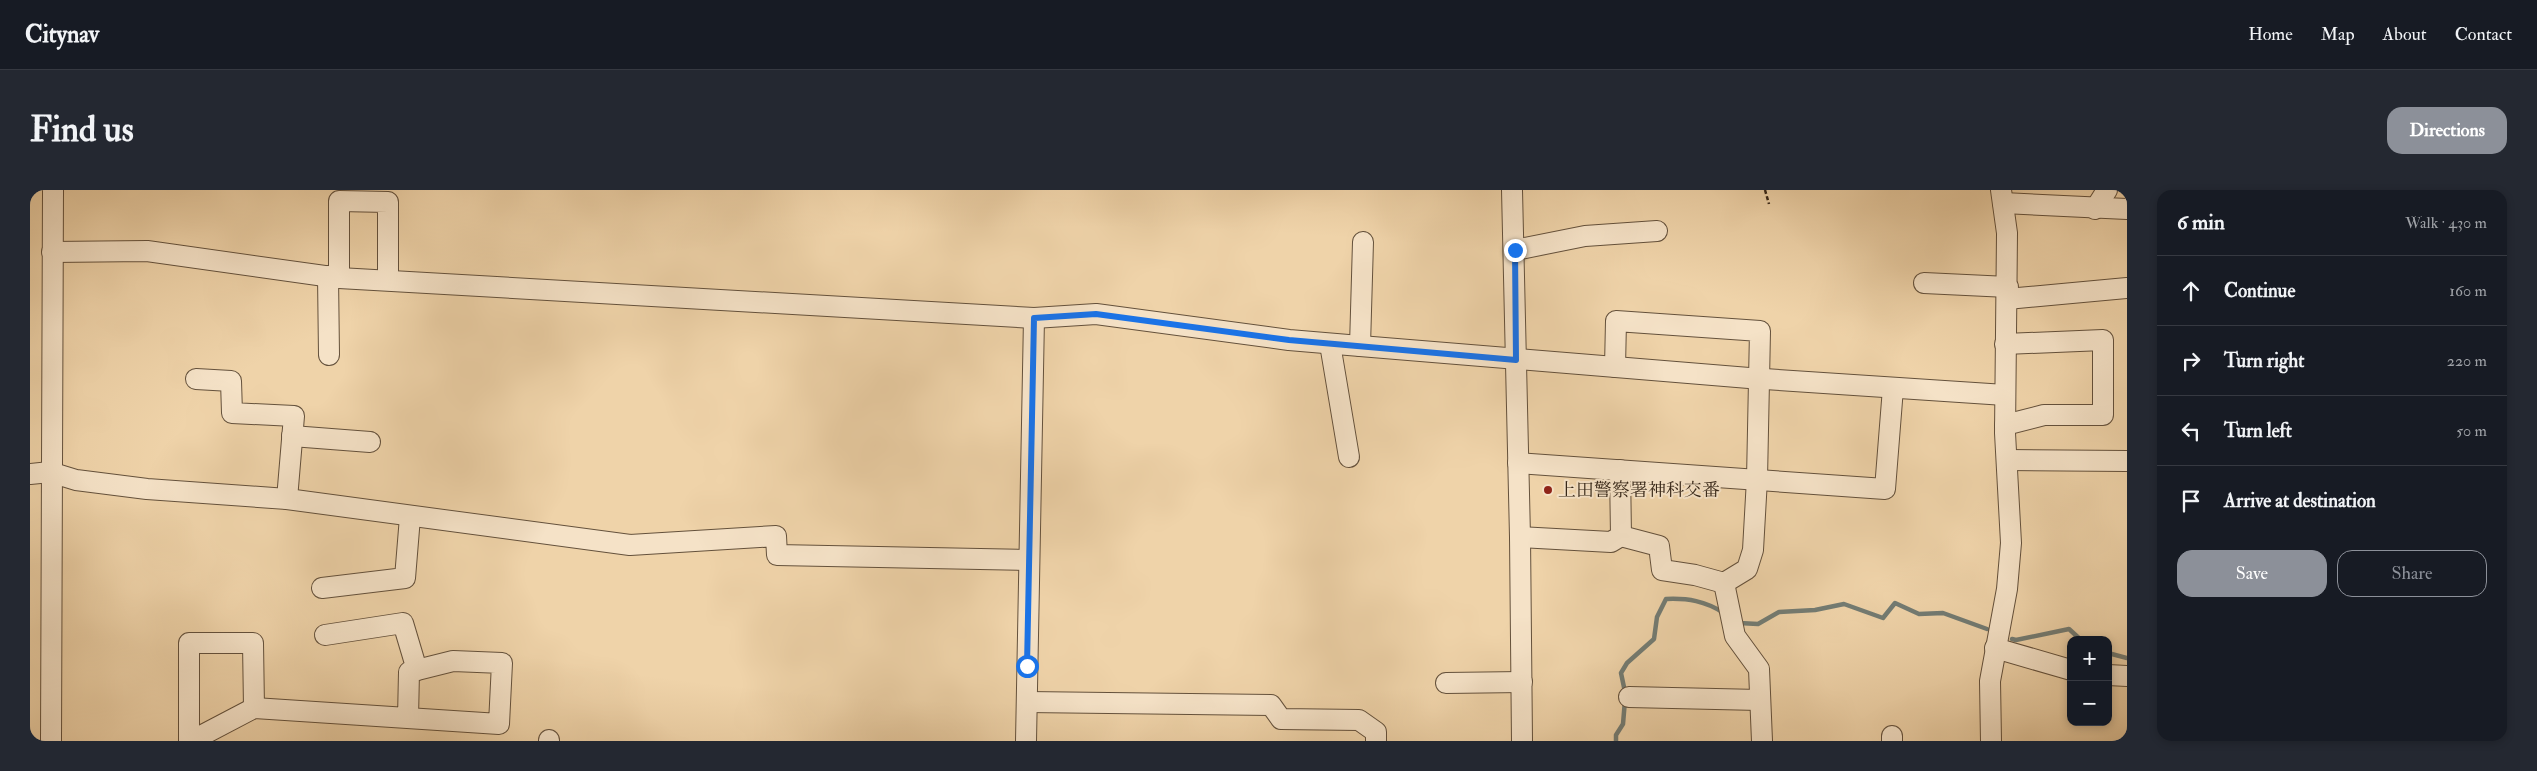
<!DOCTYPE html>
<meta charset="utf-8">
<style>
:root{--surface:#171b24;--page:#242831;--text:#f1f3f6;--muted:#9ea1a6;--line:#363941;--accent:#8c9099}
body{margin:0;font-family:"IM FELL Double Pica","Noto Serif JP",serif;background:var(--page);color:var(--text)}
.controls{position:absolute;right:15px;bottom:15px;display:grid;overflow:hidden;border-radius:10px;box-shadow:0 2px 8px #0003}
.controls button{width:45px;height:45px;display:grid;place-items:center;padding:0;border:0;border-bottom:1px solid var(--line);background:var(--surface);color:var(--text);font:25px sans-serif}
.stop{position:absolute;width:15px;height:15px;margin:-11px;border:4px solid #1a73e8;border-radius:50%;background:#fff}
.stop.end{background:#1a73e8;border-color:#fff;box-shadow:0 1px 5px #0008}
.list{margin:0;padding:0;list-style:none}
h2{display:flex;justify-content:space-between;align-items:center;height:65px;margin:0;padding:0 20px;font-size:21px}
h2 small{font-size:16px;font-weight:400;color:var(--muted)}
.list li{display:grid;grid-template-columns:32px 1fr auto;gap:15px;align-items:center;box-sizing:border-box;height:70px;padding:0 20px;border-top:1px solid var(--line)}
.list b{display:block;font-size:19px;white-space:nowrap}
.list em{font-size:16px;font-style:normal;color:var(--muted)}
.actions{display:flex;gap:10px;padding:15px 20px}
.actions a{flex:1;padding:11px 0;border:1px solid var(--accent);border-radius:15px;text-align:center;font-size:18px;color:var(--accent)}
.actions .main{background:var(--accent);color:#fff}
.icon{flex:none;width:28px;height:28px;fill:none;stroke:currentColor;stroke-width:2;stroke-linecap:round;stroke-linejoin:round}
.map{position:relative;flex:none;width:2097px;height:551px;overflow:hidden;border-radius:15px}
header{display:flex;align-items:center;gap:30px;box-sizing:border-box;height:70px;padding:0 25px;background:var(--surface);border-bottom:1px solid var(--line)}
header strong{font-size:24px}
nav{display:flex;gap:28px;margin-inline-start:auto;font-size:18px}
.intro{display:flex;align-items:center;justify-content:space-between;box-sizing:border-box;height:120px;padding:0 30px}
h1{margin:0;font-size:35px}
.button{padding:12px 22px;border-radius:15px;background:var(--accent);color:#fff;font-size:18px;font-weight:700}
main{display:flex;gap:30px;padding:0 30px}
aside{flex:1;background:var(--surface);border-radius:15px;box-shadow:0 2px 8px #0003}
.map>svg:first-child{display:block}
.lines{fill:none;stroke-linecap:round;stroke-linejoin:round}
.stream{stroke:#737c74;stroke-width:4.5}
.minor-casing{stroke:#64513c;stroke-width:22}
.path{stroke:#352618;stroke-width:2.5;stroke-dasharray:4 2.5;stroke-linecap:butt}
.minor{stroke:#f5e2c7;stroke-width:20}
.route{stroke:#1a73e8;stroke-width:6}
.poi-dot{fill:#8f2418;stroke:#f5e2c7;stroke-width:2}
.labels{text-anchor:middle;stroke-width:4;stroke-linejoin:round;paint-order:stroke}
.poi-label{font-size:18px;fill:#352618;stroke:#f5e2c7;text-anchor:start}
</style>
<header>
<strong>Citynav</strong>
<nav><a>Home</a><a>Map</a><a>About</a><a>Contact</a></nav>
</header>
<div class="intro"><h1>Find us</h1><a class="button">Directions</a></div>
<main>
<div class="map">
<svg width="2097" height="551" viewBox="0 0 2097 551">
<rect width="100%" height="100%" fill="#efd3a9"/>
<filter id="stains"><feTurbulence type="fractalNoise" baseFrequency=".004" numOctaves="4"/><feColorMatrix values="0 0 0 0 .2 0 0 0 0 .09 0 0 0 0 .02 0 0 0 .5 -.17"/></filter>
<radialGradient id="worn" r=".72"><stop offset=".6" stop-color="#630" stop-opacity="0"/><stop offset="1" stop-color="#630" stop-opacity=".3"/></radialGradient>
<g class="lines">
<g class="stream">
<polyline points="1709,433 1728,434 1749,422 1785,420 1814,414 1853,428 1865,413 1889,424 1913,423 1957,439"/>
<polyline points="1982,449 1986,450 2039,439 2051,450"/>
<polyline points="2078,463 2097,468"/>
<path d="M1595,502L1591,483L1597,473L1624,449L1627,427L1636,409C1658,408 1675,411 1694,423"/>
<polyline points="1586,551 1586,545 1593,534 1595,510"/>
</g>
<g class="minor-casing">
<g id="minor">
<polyline points="1482,0 1490,347 1492,551"/>
<polyline points="1973,13 2097,19"/>
<polyline points="2065,19 2077,0"/>
<polyline points="1485,60 1555,46 1627,41"/>
<polyline points="22,62 117,61 309,88 1004,128 1066,124 1259,150 1330,156 1719,188 1975,205"/>
<polyline points="298,86 299,165"/>
<polyline points="309,88 309,11 358,12 358,90"/>
<polyline points="1894,93 1978,97"/>
<polyline points="1977,109 2097,98"/>
<polyline points="1300,154 1319,267"/>
<polyline points="1975,154 2073,150 2073,225 2014,225 1975,235"/>
<polyline points="1330,156 1333,52"/>
<polyline points="1585,177 1586,131 1730,141 1727,289 1723,360 1717,379 1694,393 1665,385 1632,380 1629,356 1591,346 1590,280"/>
<polyline points="166,189 201,191 202,223 264,226 257,309"/>
<polyline points="262,246 340,252"/>
<polyline points="1977,270 2097,271"/>
<polyline points="1488,273 1855,299 1863,198"/>
<polyline points="0,284 20,282 46,290 117,299 257,309 600,355 746,346 747,365 999,370"/>
<polyline points="1490,347 1581,352 1591,346"/>
<polyline points="1694,393 1705,446 1729,479 1732,551"/>
<polyline points="292,398 375,388 380,327"/>
<polyline points="295,445 373,433 387,480"/>
<polyline points="1965,458 2041,480"/>
<polyline points="2078,485 2097,486"/>
<polyline points="1416,493 1492,492"/>
<polyline points="1599,507 1729,510"/>
<polyline points="997,512 1241,515 1251,529 1329,530 1346,542 1346,551"/>
<polyline points="519,550 519,551"/>
<polyline points="21,551 23,0"/>
<polyline points="159,551 159,453 223,453 224,518"/>
<polyline points="161,551 224,518 469,534 472,473 423,471 379,482 378,528"/>
<polyline points="996,551 1004,128"/>
<polyline points="1862,551 1862,546"/>
<polyline points="1961,551 1960,491 1977,399 1981,353 1975,243 1977,43 1971,0"/>
</g>
</g>
<polyline class="path" points="1735,0 1739,14"/>
<use href="#minor" class="minor"/>
</g>
<g class="lines">
<polyline class="route" points="997,476 1004,128 1066,124 1259,150 1486,170 1485,60"/>
</g>
<circle class="poi-dot" cx="1518" cy="300" r="5"/>
<g class="labels">
<g class="poi-label">
<text x="1528" y="306">上田警察署神科交番</text>
</g>
</g>
<rect width="100%" height="100%" filter="url(#stains)"/>
<rect width="100%" height="100%" fill="url(#worn)"/>
</svg>
<div class="controls">
<button>+</button>
<button>−</button>
</div>
<div class="stop" style="left:997px;top:476px"></div>
<div class="stop end" style="left:1485px;top:60px"></div>
</div>
<aside>
<h2>6 min<small>Walk · 430 m</small></h2>
<ul class="list">
<li><svg class="icon" aria-label="ahead" viewBox="0 0 24 24"><path d="M12 20V5M6 11l6-6 6 6"/></svg><div><b>Continue</b></div><em>160 m</em></li>
<li><svg class="icon" aria-label="right" viewBox="0 0 24 24"><path d="M7 20v-9h11M14 6l5 5-5 5"/></svg><div><b>Turn right</b></div><em>220 m</em></li>
<li><svg class="icon" aria-label="left" viewBox="0 0 24 24"><path d="M17 20v-9H6M10 6l-5 5 5 5"/></svg><div><b>Turn left</b></div><em>50 m</em></li>
<li><svg class="icon" aria-label="arrive" viewBox="0 0 24 24"><path d="M6 21V4h12l-3 4 3 4H6"/></svg><div><b>Arrive at destination</b></div></li>
</ul>
<div class="actions"><a class="main">Save</a><a>Share</a></div>
</aside>
</main>
